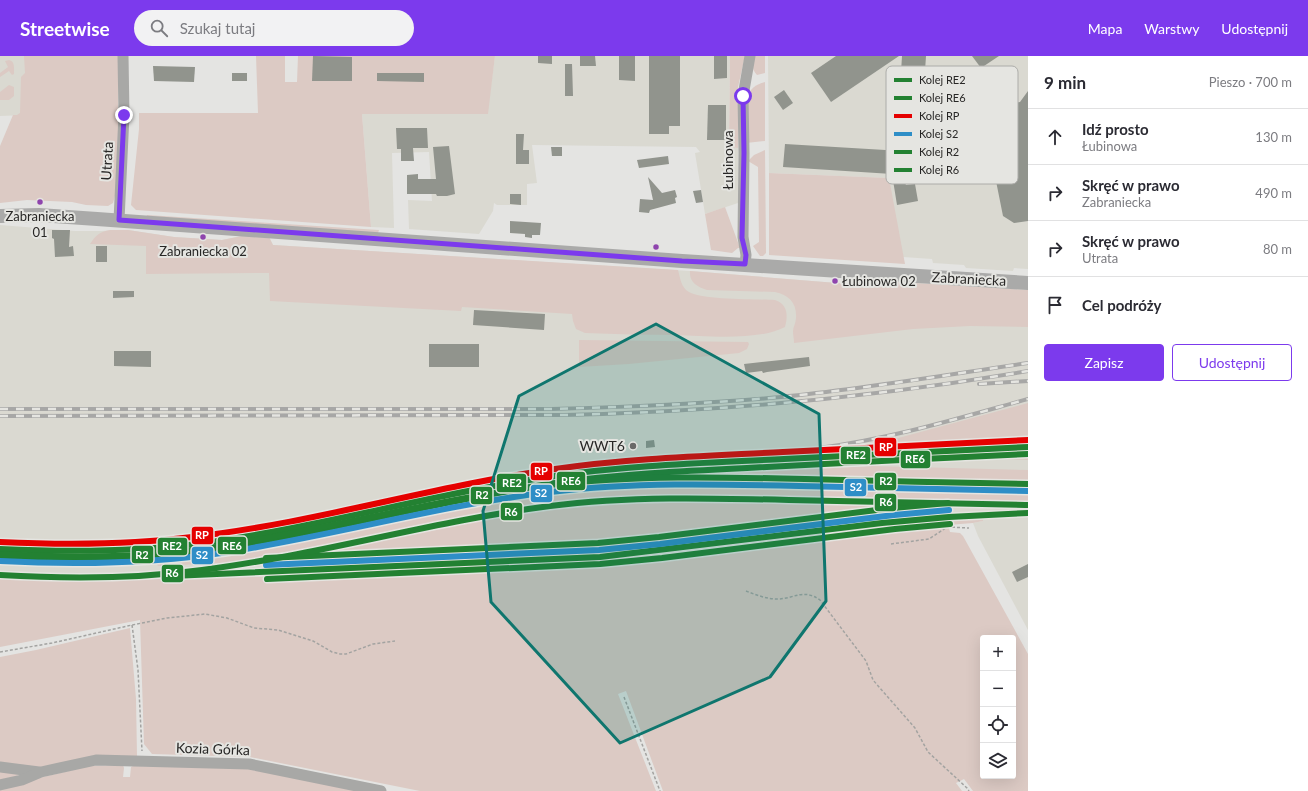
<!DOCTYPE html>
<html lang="pl">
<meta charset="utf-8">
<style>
:root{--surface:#fff;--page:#f2f2f3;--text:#2b2b33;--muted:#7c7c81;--line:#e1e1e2;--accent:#7c3aed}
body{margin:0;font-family:Lato,sans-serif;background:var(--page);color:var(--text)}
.controls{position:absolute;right:12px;bottom:12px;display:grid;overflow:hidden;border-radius:4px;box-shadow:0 4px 16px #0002}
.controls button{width:36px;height:36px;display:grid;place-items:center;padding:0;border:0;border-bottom:1px solid var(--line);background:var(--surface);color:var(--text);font:20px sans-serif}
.stop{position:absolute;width:12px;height:12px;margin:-9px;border:3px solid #7c3aed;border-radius:50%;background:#fff}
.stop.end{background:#7c3aed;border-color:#fff;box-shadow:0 1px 4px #0008}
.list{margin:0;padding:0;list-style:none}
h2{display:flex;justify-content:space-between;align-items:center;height:52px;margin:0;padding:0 16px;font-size:17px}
h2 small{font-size:13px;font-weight:400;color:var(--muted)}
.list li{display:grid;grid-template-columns:26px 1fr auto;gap:12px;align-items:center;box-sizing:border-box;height:56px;padding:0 16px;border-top:1px solid var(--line)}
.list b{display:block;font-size:15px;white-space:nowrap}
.list p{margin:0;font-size:13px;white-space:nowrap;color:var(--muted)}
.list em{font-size:13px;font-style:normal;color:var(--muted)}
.actions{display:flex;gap:8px;padding:12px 16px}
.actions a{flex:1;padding:9px 0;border:1px solid var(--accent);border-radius:4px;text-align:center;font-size:14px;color:var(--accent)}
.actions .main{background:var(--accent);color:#fff}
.icon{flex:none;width:22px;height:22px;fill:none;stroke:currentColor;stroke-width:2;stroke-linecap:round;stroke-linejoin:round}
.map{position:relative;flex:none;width:1028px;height:735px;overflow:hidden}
header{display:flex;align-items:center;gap:24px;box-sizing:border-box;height:56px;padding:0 20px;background:var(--accent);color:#fff}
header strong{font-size:19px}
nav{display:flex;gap:22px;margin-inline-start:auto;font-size:14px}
.search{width:280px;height:36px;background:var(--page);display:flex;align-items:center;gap:10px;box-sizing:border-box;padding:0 14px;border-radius:22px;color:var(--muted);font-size:15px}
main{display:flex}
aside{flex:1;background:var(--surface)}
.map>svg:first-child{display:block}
.built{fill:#dad9d1}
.green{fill:#dccac4;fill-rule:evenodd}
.building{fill:#91948d}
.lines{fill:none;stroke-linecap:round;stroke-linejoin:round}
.path{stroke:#a3a3a1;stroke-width:1.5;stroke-dasharray:3 2;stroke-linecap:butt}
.minor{stroke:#a8a8a6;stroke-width:11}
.major{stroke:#aaaaa9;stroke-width:14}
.rail-casing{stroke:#a7a7a6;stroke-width:4}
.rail{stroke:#e5e5e1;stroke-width:2.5;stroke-dasharray:8;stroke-linecap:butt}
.rail-1-casing{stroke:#e5e5e1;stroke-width:9}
.rail-2-casing{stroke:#e5e5e1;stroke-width:9}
.rail-3-casing{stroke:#e5e5e1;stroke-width:9}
.rail-4-casing{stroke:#e5e5e1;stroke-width:9}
.rail-5-casing{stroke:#e5e5e1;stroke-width:9}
.rail-6-casing{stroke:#e5e5e1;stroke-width:9}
.rail-1{stroke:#238132;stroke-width:6}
.rail-2{stroke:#238132;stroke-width:6}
.rail-3{stroke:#e50000;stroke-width:6}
.rail-4{stroke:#2e8ec7;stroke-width:6}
.rail-5{stroke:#238132;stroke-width:6}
.rail-6{stroke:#238132;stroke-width:6}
.route{stroke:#7c3aed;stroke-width:5}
.marked{fill:#0f766e;fill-opacity:0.2;stroke:#0f766e;stroke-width:3;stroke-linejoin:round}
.bus-dot{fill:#8e44ad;stroke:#e5e5e1;stroke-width:1.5}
.poi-dot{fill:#6a6968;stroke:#e5e5e1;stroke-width:1.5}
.labels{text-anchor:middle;stroke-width:4;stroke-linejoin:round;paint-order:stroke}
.bus-label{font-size:13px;fill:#282726;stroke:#e5e5e1}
.street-label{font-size:14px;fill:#282726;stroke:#e5e5e1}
.poi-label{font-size:14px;fill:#282726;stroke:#e5e5e1;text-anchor:end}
.key{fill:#e5e5e1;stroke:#acaca9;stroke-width:1}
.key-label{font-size:11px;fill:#282726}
.line-badge{stroke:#e5e5e1;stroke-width:1.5}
.badge-label{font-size:11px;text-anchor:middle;font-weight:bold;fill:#fff}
</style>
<header>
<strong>Streetwise</strong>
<div class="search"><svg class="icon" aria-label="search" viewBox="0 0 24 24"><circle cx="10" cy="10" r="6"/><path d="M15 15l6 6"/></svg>Szukaj tutaj</div>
<nav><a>Mapa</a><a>Warstwy</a><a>Udostępnij</a></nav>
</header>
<main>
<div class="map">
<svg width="1028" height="735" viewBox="0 0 1028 735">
<rect width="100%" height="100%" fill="#e4e4e2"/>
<g class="built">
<polygon points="0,0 49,0 27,59 0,60"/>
<polygon points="495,0 730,0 729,91 738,92 738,147 705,158 695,97 700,96 696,91 532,89 537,127 527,128 527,149 497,149 494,147 493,155 479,178 409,173 408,144 432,145 429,96 392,97 394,172 371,171 362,58 487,58"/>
<polygon points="768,0 1028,0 1028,213 1014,212 1013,215 966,212 964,209 933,207 932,203 903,201 888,122 769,117"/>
<polygon points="0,169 75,175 101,175 128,174 174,181 222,184 242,180 269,181 273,189 690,215 849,228 853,224 866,224 1028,234 1028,574 978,480 973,467 983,465 982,460 811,481 666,501 362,514 258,521 44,523 0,519"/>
</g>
<g class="green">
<polygon points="24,0 118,0 118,77 116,136 113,147 108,150 86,149 72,146 27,144 0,147 0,90 13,59 17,59 20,57 21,21 25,17"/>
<polygon points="256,0 285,0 285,26 297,26 298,0 495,0 488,58 362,58 371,171 136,154 131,149 139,73 139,57 258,57"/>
<polygon points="730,0 745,0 738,31 738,92 729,91"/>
<path d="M754,0H765V17L757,19C751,13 753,8 754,0Z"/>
<path d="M9,4C15,5 14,12 14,18L12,19L9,15L0,21V17L8,11L5,5Z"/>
<path d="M765,26V85L746,87L747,41C750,33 756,28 765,26Z"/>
<polygon points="9,29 14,31 14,40 9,44 0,44 0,36"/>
<polygon points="765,94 766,197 763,200 760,200 753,190 759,186 758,111 748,105 754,99"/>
<polygon points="769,117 889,122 905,208 769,199"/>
<polygon points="725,151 740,192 738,192 732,197 711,194 705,158"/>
<polygon points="147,159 379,174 378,177 146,161"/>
<path d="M110,174H128L174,181L222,184L242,180L269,181L273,189L678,214C680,221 681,232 689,236C703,244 756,243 775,244C788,248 788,260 785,271C759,285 706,280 676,279C646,279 615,278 585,277L576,273L573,265L572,258L462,251L461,255L270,245L269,217L146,218V190L90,188C96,179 99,176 110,174Z"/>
<path d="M690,215L849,228L853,224H866L1028,234V271L970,270L913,273L794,287C794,283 793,279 793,275C793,271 796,267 796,262C797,247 789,239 775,236L707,234C697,231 689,226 690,215Z"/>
<polygon points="579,284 748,286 749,288 747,293 739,297 629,308 579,311"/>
<polygon points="1028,347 1028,388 812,397 812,396 844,393 887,385"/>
<polygon points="1028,400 1028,404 994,403 994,402"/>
<polygon points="873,410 1028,414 1028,432 699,426 620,427 552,433 551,431 598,424 670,418"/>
<path d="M654,432H701L1028,439V447L956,449L928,452L673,483L576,492L158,510L157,508C276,497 391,464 509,445C557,437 605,433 654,432Z"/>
<path d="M983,460V465L973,467L948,469L950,476L960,477L963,480L1028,598V735H973L964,723L956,727L962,735H663L626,635L618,638L656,735H420L250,701L152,698L144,688L140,564L0,591V519L44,523L258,521L362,514L666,501L811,481ZM983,582H1013V720H983Z"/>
<polygon points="130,572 136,643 137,700 39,713 0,708 0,601 36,594"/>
<polygon points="123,709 124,712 123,721 130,721 131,711 133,710 244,712 359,735 0,735 0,731 90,710"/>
<polygon points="0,715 25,717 0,726"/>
</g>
<g class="building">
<polygon points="313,0 352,1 352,25 312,25"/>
<polygon points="538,0 552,0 552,8 538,7"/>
<polygon points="580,0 595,0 596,10 580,10"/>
<polygon points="619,0 635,0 635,25 619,24"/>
<polygon points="649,0 680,0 680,70 669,70 669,78 649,78"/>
<polygon points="714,0 727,0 727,22 714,23"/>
<polygon points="836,0 899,0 831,46 811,17"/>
<polygon points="902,0 926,0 925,15 938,16 936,39 924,38 922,63 939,59 946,98 940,99 934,68 898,66"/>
<polygon points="972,0 999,0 981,12"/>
<polygon points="565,8 572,8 573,40 565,40"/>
<polygon points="153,10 195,11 194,26 154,25"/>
<rect x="232" y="17" width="15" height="8"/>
<polygon points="377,17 424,17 424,26 377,25"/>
<polygon points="784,34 793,47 783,54 774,41"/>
<polygon points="1028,35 1028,165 1014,167 1003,160 989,90 998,78 997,73 1002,72 1007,65 1006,60 1011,59 1016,52 1015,47 1020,46"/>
<polygon points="708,49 726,49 726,84 707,84"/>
<polygon points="396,72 427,72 428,92 413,92 414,105 401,105 401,93 397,93"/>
<polygon points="516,78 524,78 523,94 529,94 529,108 516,108"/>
<polygon points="785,88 902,95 900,128 905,127 906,129 915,128 918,145 897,149 892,118 783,111"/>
<polygon points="449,90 455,138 447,140 437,140 436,138 407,138 407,119 418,118 418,123 436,123 433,91"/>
<polygon points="551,91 562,91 562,100 552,100"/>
<polygon points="668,100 669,108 639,112 637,104"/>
<polygon points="648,121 662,137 675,134 677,141 675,142 676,147 650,154 649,157 639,156 640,143 653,144"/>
<polygon points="701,134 703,146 696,147 693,135"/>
<polygon points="510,138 521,138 521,149 510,148"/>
<polygon points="510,165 541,167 540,179 532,179 532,182 525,181 525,178 510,177"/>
<polygon points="52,174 70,174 69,191 73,190 74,200 55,201 54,183 52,182"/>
<rect x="96" y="190" width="11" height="16"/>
<polygon points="113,235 134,235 134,241 113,242"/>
<polygon points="474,254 545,258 544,274 473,269"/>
<rect x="429" y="288" width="50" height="23"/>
<polygon points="114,295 151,295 151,311 114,310"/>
<polygon points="809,301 810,310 767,316 763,317 762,315 746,317 744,308"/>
<polygon points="654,384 655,391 646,392 646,385"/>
<polygon points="1028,508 1028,521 1017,526 1012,516"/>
</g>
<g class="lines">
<g class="path">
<polyline points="891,488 929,483 947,471 969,472"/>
<path d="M746,535C756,539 767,543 777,543C794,543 803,532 820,544L866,605L873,624L915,672L928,696L967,732L969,735"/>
<polyline points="132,569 138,614 142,695"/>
<polyline points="0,596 52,587 132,569 167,562 205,558 227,562 254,572 278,574 313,585 332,596 340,598 346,598 373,588 395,585"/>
<polyline points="624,641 660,735"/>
</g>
<g class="minor">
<polyline points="119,164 124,59 123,0"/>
<polyline points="745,208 746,199 743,181 744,97 743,40 750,0"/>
<polyline points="0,711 39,716"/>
<polyline points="0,729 22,724 41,716 96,704 249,708 381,735"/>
</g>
<polyline class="major" points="0,160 39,159 97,163 682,205 1028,227"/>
<g class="rail-casing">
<g id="rail">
<polyline points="979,328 1028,325"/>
<path d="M0,353H551C628,351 705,348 781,341C864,333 946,319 1028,307"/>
<path d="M0,360L564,359C720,356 875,341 1028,315"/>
<path d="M0,486C75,490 150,489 224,477C333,460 439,430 548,414C598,406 649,403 699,400C739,398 780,397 819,392C891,383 959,362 1028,343"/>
</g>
</g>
<use href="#rail" class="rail"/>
<g class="rail-1-casing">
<path id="rail-1" d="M0,493C66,496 132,496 197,488C318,472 435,437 555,420C631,409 708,407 784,403C865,399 947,395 1028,391"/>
</g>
<g class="rail-2-casing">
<g id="rail-2">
<path d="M0,500C66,503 132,503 197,495C318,479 435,445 555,427C619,418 683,415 747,412C841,407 934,402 1028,398"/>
<polyline points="172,520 600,501 882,467 949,461 1028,457"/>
</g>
</g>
<g class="rail-3-casing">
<path id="rail-3" d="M0,486C65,489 129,489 192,481C315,467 433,430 555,413C631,402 707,400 783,396C865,392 946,388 1028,384"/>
</g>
<g class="rail-4-casing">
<g id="rail-4">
<path d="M0,505C76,509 152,508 228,496C336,479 442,449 550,436C633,426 716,428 799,430C876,432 952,434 1028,435"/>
<polyline points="266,509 599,494 660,488 894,459 949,454"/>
</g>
</g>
<g class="rail-5-casing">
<g id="rail-5">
<path d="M0,498C68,502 136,502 203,493C319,476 433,443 550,429C635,419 720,421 805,423C879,425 954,427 1028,428"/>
<polyline points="266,502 598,487 659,481 893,452 948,447"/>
</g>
</g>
<g class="rail-6-casing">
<g id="rail-6">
<path d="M0,519C68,523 135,523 202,514C319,499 433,465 550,450C629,440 709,442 789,444C868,446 948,448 1028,449"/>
<polyline points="267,523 600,508 662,502 895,473 950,468"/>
</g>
</g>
<use href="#rail-1" class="rail-1"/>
<use href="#rail-2" class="rail-2"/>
<use href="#rail-3" class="rail-3"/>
<use href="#rail-4" class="rail-4"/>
<use href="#rail-5" class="rail-5"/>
<use href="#rail-6" class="rail-6"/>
</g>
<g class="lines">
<polyline class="route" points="124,59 119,164 682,205 745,208 746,199 742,182 744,97 743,40"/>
</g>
<path class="marked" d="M656,268L819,358L826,545L770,621L620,687L491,546L483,455L519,340Z"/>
<g class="bus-dot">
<circle cx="40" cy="146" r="3.5"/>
<circle cx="203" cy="181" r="3.5"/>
<circle cx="656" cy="191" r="3.5"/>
<circle cx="835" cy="225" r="3.5"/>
</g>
<circle class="poi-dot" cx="633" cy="390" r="4"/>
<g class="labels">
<g class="bus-label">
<text x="40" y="165">Zabraniecka<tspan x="40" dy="16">01</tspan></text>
<text x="203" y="200">Zabraniecka 02</text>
<text x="842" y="230" text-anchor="start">Łubinowa 02</text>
</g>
<g class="street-label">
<text transform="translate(728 104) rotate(-90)" y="5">Łubinowa</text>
<text transform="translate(107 105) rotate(-87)" y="5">Utrata</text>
<text transform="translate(969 223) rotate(3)" y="5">Zabraniecka</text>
<text transform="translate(213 693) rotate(2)" y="5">Kozia Górka</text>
</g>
<g class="poi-label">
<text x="625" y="395">WWT6</text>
</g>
</g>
<rect x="886" y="10" width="132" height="118" rx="6" class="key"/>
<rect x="894" y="22" width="18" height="4" fill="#238132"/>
<rect x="894" y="40" width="18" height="4" fill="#238132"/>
<rect x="894" y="58" width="18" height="4" fill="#e50000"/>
<rect x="894" y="76" width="18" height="4" fill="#2e8ec7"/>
<rect x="894" y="94" width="18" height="4" fill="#238132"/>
<rect x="894" y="112" width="18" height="4" fill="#238132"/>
<g class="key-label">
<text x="919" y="28">Kolej RE2</text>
<text x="919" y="46">Kolej RE6</text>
<text x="919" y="64">Kolej RP</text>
<text x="919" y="82">Kolej S2</text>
<text x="919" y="100">Kolej R2</text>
<text x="919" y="118">Kolej R6</text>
</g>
<g class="line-badge">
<rect x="874" y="381" width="23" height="20" rx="4" fill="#e50000"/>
<rect x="840" y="390" width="31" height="19" rx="4" fill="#238132"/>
<rect x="900" y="394" width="31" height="19" rx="4" fill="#238132"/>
<rect x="530" y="406" width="23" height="19" rx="4" fill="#e50000"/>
<rect x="556" y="415" width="30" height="20" rx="4" fill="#238132"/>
<rect x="874" y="416" width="23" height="19" rx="4" fill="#238132"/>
<rect x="496" y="417" width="31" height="20" rx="4" fill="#238132"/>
<rect x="844" y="422" width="23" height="19" rx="4" fill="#2e8ec7"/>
<rect x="530" y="428" width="23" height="19" rx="4" fill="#2e8ec7"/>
<rect x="470" y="430" width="23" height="19" rx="4" fill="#238132"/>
<rect x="874" y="437" width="23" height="19" rx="4" fill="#238132"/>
<rect x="500" y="446" width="23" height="19" rx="4" fill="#238132"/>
<rect x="191" y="470" width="23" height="19" rx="4" fill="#e50000"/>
<rect x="217" y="480" width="30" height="19" rx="4" fill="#238132"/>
<rect x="157" y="481" width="31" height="19" rx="4" fill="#238132"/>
<rect x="131" y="489" width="23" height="19" rx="4" fill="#238132"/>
<rect x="191" y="490" width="23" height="19" rx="4" fill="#2e8ec7"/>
<rect x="161" y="508" width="23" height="19" rx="4" fill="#238132"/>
</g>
<g class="badge-label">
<text x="886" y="395">RP</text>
<text x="856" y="403">RE2</text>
<text x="915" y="407">RE6</text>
<text x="541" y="419">RP</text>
<text x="571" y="429">RE6</text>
<text x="886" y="429">R2</text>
<text x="512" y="431">RE2</text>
<text x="856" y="435">S2</text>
<text x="541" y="441">S2</text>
<text x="482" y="443">R2</text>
<text x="886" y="450">R6</text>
<text x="511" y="460">R6</text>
<text x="202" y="483">RP</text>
<text x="232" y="494">RE6</text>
<text x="172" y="494">RE2</text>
<text x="142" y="503">R2</text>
<text x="202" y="503">S2</text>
<text x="172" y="521">R6</text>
</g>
</svg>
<div class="controls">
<button>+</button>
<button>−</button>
<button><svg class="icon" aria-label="locate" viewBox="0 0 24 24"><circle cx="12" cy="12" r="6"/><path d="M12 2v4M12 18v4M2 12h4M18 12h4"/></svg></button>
<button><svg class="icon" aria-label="layers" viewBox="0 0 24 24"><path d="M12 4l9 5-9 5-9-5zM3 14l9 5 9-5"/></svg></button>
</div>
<div class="stop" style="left:743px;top:40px"></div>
<div class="stop end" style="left:124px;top:59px"></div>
</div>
<aside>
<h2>9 min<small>Pieszo · 700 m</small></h2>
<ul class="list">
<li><svg class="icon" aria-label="ahead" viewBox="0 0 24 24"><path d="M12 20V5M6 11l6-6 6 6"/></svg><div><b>Idź prosto</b><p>Łubinowa</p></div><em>130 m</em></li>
<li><svg class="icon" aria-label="right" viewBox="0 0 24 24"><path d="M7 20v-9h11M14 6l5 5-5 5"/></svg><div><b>Skręć w prawo</b><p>Zabraniecka</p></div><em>490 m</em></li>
<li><svg class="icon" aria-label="right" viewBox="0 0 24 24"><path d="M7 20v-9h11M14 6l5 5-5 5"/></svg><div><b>Skręć w prawo</b><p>Utrata</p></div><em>80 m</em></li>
<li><svg class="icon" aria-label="arrive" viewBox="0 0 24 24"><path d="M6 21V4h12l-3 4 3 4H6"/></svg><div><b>Cel podróży</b></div></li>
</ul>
<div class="actions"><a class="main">Zapisz</a><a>Udostępnij</a></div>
</aside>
</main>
